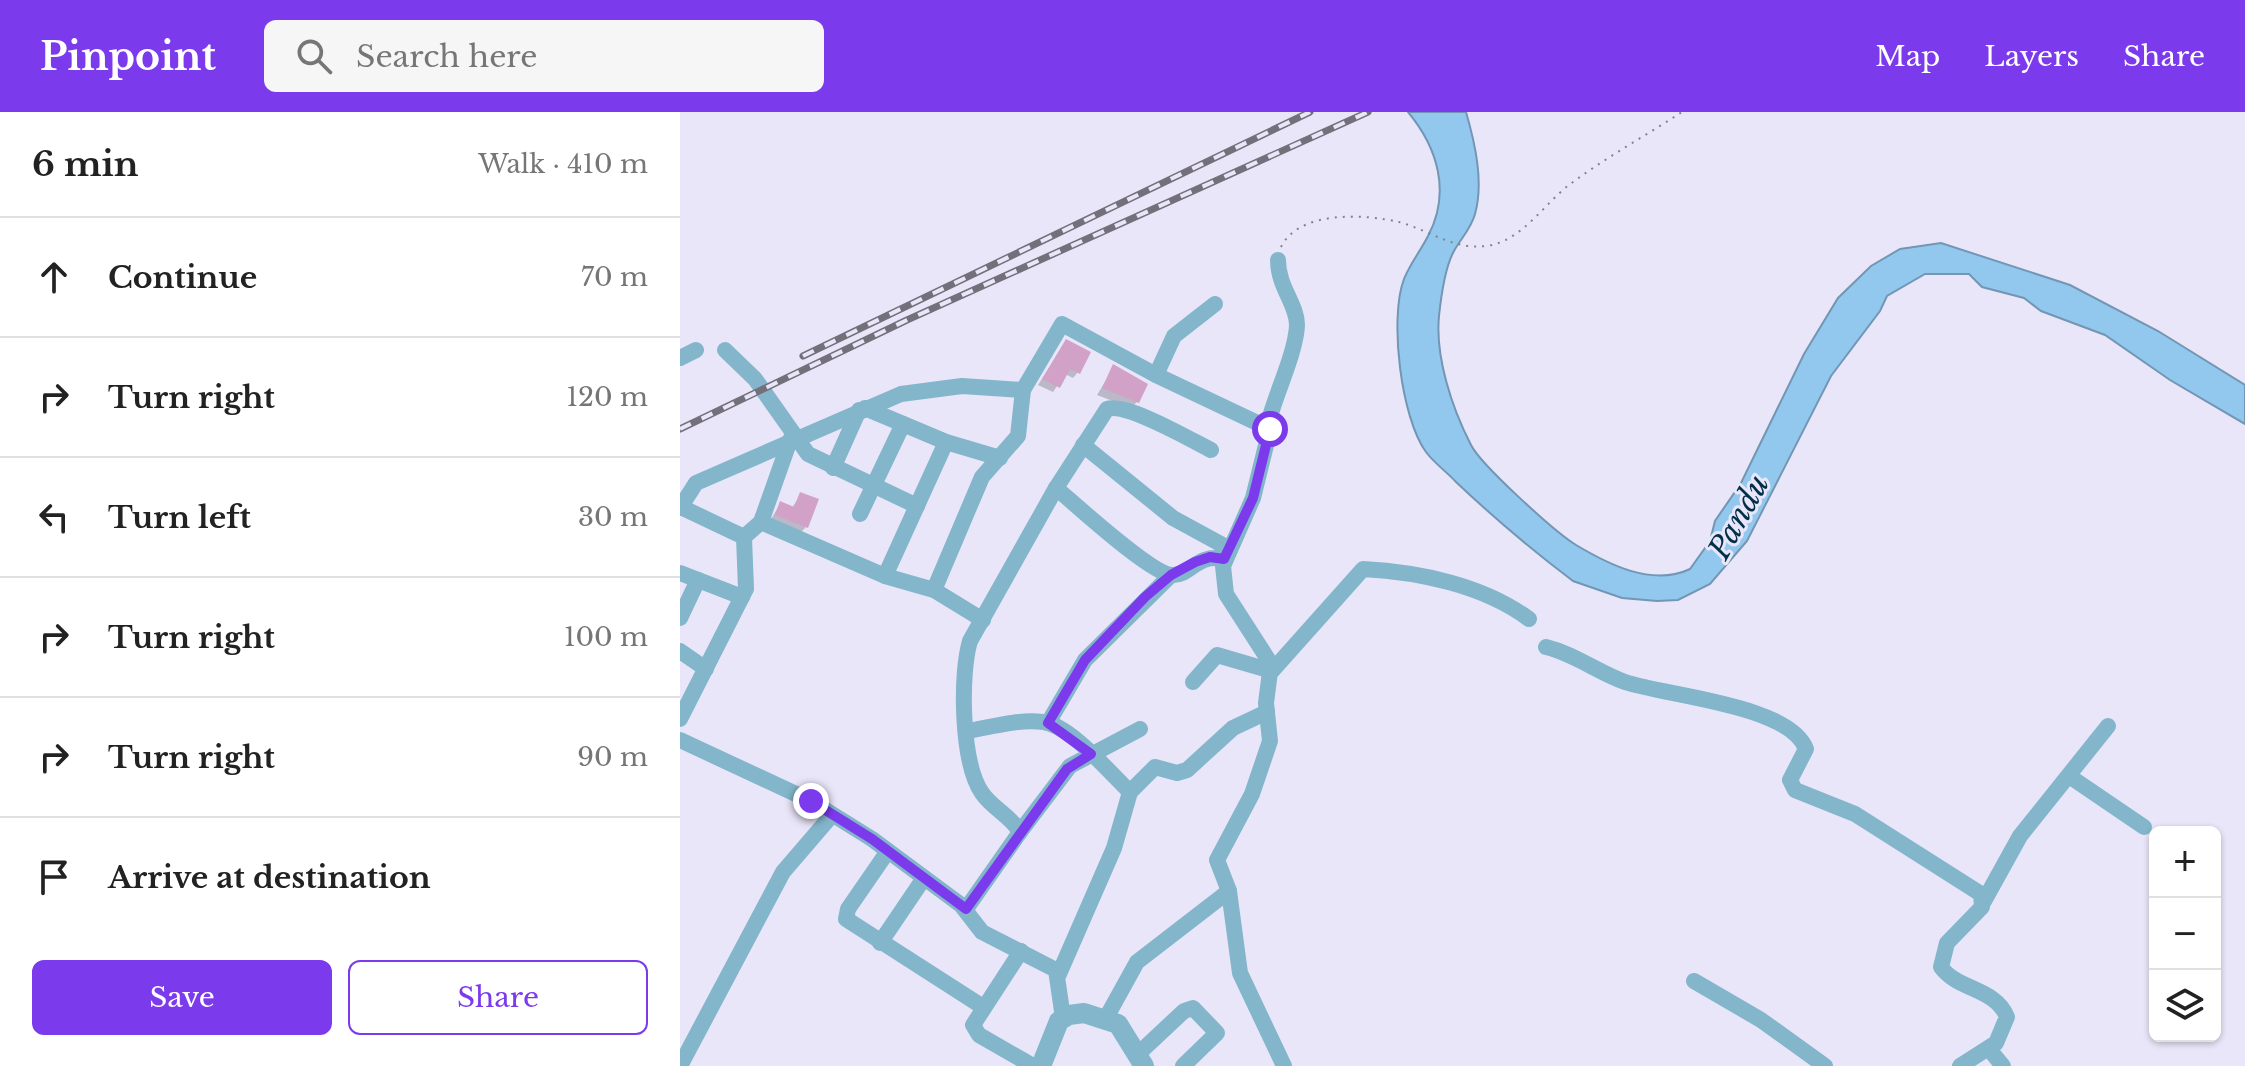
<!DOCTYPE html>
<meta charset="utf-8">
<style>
:root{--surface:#fff;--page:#f6f6f6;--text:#222;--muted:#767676;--line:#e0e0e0;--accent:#7c3aed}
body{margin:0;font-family:"Libre Baskerville",serif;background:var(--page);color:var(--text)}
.controls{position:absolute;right:24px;bottom:24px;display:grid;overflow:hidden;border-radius:12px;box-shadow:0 2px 6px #0004}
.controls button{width:72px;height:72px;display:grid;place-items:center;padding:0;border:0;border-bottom:2px solid var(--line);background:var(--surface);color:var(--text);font:40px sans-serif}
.stop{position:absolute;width:24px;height:24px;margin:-18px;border:6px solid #7c3aed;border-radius:50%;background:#fff}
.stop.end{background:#7c3aed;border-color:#fff;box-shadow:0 2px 8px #0008}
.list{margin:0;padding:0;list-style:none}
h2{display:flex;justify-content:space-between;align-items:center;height:104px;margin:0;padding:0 32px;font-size:34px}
h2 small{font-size:26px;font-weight:400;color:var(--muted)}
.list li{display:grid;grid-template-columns:52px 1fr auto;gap:24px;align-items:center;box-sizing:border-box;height:120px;padding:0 32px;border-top:2px solid var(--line)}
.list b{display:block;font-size:30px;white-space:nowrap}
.list em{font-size:26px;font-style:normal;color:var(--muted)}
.actions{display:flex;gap:16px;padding:24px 32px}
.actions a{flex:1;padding:18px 0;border:2px solid var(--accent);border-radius:12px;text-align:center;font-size:28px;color:var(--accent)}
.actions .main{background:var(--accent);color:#fff}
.icon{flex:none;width:44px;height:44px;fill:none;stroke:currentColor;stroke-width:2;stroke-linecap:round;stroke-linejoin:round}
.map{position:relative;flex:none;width:1565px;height:954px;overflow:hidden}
header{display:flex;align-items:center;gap:48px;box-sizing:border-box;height:112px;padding:0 40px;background:var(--accent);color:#fff}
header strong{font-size:38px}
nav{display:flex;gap:44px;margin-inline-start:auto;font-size:28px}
.search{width:560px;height:72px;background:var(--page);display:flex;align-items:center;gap:20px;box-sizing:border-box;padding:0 28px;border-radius:12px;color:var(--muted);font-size:30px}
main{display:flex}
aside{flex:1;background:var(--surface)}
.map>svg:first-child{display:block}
.water{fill:#93c8ee;stroke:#7296b3;stroke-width:2}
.shadow{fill:#0003}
.building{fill:#d1a1c8}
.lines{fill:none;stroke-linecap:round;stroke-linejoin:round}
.path{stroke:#84818e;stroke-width:2;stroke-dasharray:2 6;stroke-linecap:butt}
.minor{stroke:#83b6cb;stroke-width:16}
.tertiary{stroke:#83b6cb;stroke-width:20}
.rail-casing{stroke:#73707c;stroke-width:7}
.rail{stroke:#eae6f9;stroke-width:4;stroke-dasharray:12;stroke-linecap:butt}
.route{stroke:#7c3aed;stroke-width:10}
.labels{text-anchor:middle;stroke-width:6;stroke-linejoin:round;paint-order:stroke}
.water-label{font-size:30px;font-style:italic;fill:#022f48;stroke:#eae6f9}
</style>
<header>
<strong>Pinpoint</strong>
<div class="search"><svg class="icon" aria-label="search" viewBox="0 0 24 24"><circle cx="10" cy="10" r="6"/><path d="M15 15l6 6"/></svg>Search here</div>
<nav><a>Map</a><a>Layers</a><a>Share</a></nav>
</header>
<main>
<aside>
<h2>6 min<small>Walk · 410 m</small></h2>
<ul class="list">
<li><svg class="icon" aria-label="ahead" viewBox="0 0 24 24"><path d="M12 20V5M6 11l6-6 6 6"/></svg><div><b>Continue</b></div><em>70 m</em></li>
<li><svg class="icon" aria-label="right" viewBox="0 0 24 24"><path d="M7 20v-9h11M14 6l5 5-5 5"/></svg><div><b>Turn right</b></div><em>120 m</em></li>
<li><svg class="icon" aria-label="left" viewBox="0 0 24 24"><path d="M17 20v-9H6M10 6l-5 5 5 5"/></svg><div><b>Turn left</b></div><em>30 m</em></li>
<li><svg class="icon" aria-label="right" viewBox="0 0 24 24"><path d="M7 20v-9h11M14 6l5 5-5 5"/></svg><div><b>Turn right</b></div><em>100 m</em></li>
<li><svg class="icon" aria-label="right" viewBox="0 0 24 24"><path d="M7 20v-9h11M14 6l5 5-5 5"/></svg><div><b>Turn right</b></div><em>90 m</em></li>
<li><svg class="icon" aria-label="arrive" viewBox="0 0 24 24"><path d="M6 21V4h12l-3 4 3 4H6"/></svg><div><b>Arrive at destination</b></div></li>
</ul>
<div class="actions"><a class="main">Save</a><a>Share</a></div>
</aside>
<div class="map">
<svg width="1565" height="954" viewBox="0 0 1565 954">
<rect width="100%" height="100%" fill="#eae6f9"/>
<path class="water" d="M728,0H786C795,31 804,70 795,102C791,117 781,126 774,139C765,155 761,185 759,204C755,245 772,296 791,333C801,353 875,420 896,433C928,452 972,475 1010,457L1030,429L1035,409L1061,371L1124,242L1158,186L1191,154L1220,137L1261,131L1390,173L1478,219L1565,273V312L1490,268L1425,223L1361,199L1344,186L1302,175L1289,162H1245L1207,184L1200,199L1151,264L1067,429L1030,472L998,488L977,489L942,486L893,469C852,438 813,405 776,370C767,360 754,351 746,340C721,306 709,206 724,167C730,152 741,138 748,124C771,81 758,36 728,0Z"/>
<g class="shadow">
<polygon points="386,229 398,260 393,266 385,262 373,280 358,273"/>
<polygon points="434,255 457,290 451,296 417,283"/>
<polygon points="121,382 126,415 120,421 90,409 100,392 112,396"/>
</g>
<g class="building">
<polygon points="386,227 411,240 400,262 390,257 380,276 362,267"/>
<polygon points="433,252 468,272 459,291 422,276"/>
<polygon points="120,380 139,387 128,416 95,403 100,389 114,395"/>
</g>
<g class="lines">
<path class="path" d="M601,135C619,98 685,102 719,110C749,118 773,138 806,134C841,130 864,92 889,73C925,46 965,24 1002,0"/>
<g class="minor">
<path d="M598,148C598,175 617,192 617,213C616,240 596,281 589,308L590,317L573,386L543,454L546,482L591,552L586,591L590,629L572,682L537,748L549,779L560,861L604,954"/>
<polyline points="45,238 75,267 128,342 237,394"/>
<polyline points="0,246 16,238"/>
<polyline points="476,263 494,224 535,192"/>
<polyline points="185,296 266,330 320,346"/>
<polyline points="403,333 493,406 548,436"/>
<polyline points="153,356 179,298"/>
<path d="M376,376C395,392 471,462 492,463C510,464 517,441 544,447"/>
<polyline points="1,395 64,425"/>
<polyline points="0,396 16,371 221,282 282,274 343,278"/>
<polyline points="180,402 223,312"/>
<polyline points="81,410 205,464 254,478 303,508"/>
<polyline points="0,461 62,485"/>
<polyline points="205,464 266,330"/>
<polyline points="254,478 302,365 338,324 343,278 382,212 476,263 590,317"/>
<polyline points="0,506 18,468"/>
<path d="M866,535C895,542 917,560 945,570C987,584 1110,593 1126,637L1110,668L1115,678L1175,702L1301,782L1302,795L1267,831L1261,855C1277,878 1316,876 1327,905L1316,931L1280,954"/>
<polyline points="0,539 26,557"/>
<path d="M513,570L537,543L592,559L683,457C739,460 803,473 849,507"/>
<polyline points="0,607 66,477 64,425 81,410 110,328"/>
<polyline points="368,611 405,548 491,463"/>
<path d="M288,619C311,615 338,607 363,610C390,613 430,661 450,680"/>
<polyline points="0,628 131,689 192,727 281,793 302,820 376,858 383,906"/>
<polyline points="1389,664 1464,715"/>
<polyline points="340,720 390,654 460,617"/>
<polyline points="208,739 168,797 166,807 303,895"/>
<polyline points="1304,789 1340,724 1428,614"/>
<path d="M286,797L340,720C332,705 312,696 302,681C281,651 280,562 290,529L376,376L427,297C446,290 511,328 531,338"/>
<polyline points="200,831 244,766"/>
<polyline points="341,839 293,913 299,923 353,954"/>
<polyline points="379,862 434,736 450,680 475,655 497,661 507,658 553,616 587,600"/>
<polyline points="1014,869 1081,908 1145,954"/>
<polyline points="426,906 457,850 549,779"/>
<polyline points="1309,937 1323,954"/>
<polyline points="457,943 504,899 513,896 537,921 503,954"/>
<polyline points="0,954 103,760 152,703"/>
</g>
<polyline class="tertiary" points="361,954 379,909 389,903 404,901 438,912 464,954"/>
<g class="rail-casing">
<g id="rail">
<polyline points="123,244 630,0"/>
<polyline points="0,317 227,208 688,0"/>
</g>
</g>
<use href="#rail" class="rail"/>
</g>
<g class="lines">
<polyline class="route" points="131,689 192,727 286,797 387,657 411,642 368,611 405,548 465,485 491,463 515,450 530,445 544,447 573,386 590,317"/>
</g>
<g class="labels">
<g class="water-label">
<text transform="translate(1059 405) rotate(-61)" y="10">Pandu</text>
</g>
</g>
</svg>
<div class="controls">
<button>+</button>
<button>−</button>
<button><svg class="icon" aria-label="layers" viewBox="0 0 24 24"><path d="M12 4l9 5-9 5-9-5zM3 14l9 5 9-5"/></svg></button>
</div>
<div class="stop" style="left:590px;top:317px"></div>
<div class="stop end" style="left:131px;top:689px"></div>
</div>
</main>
